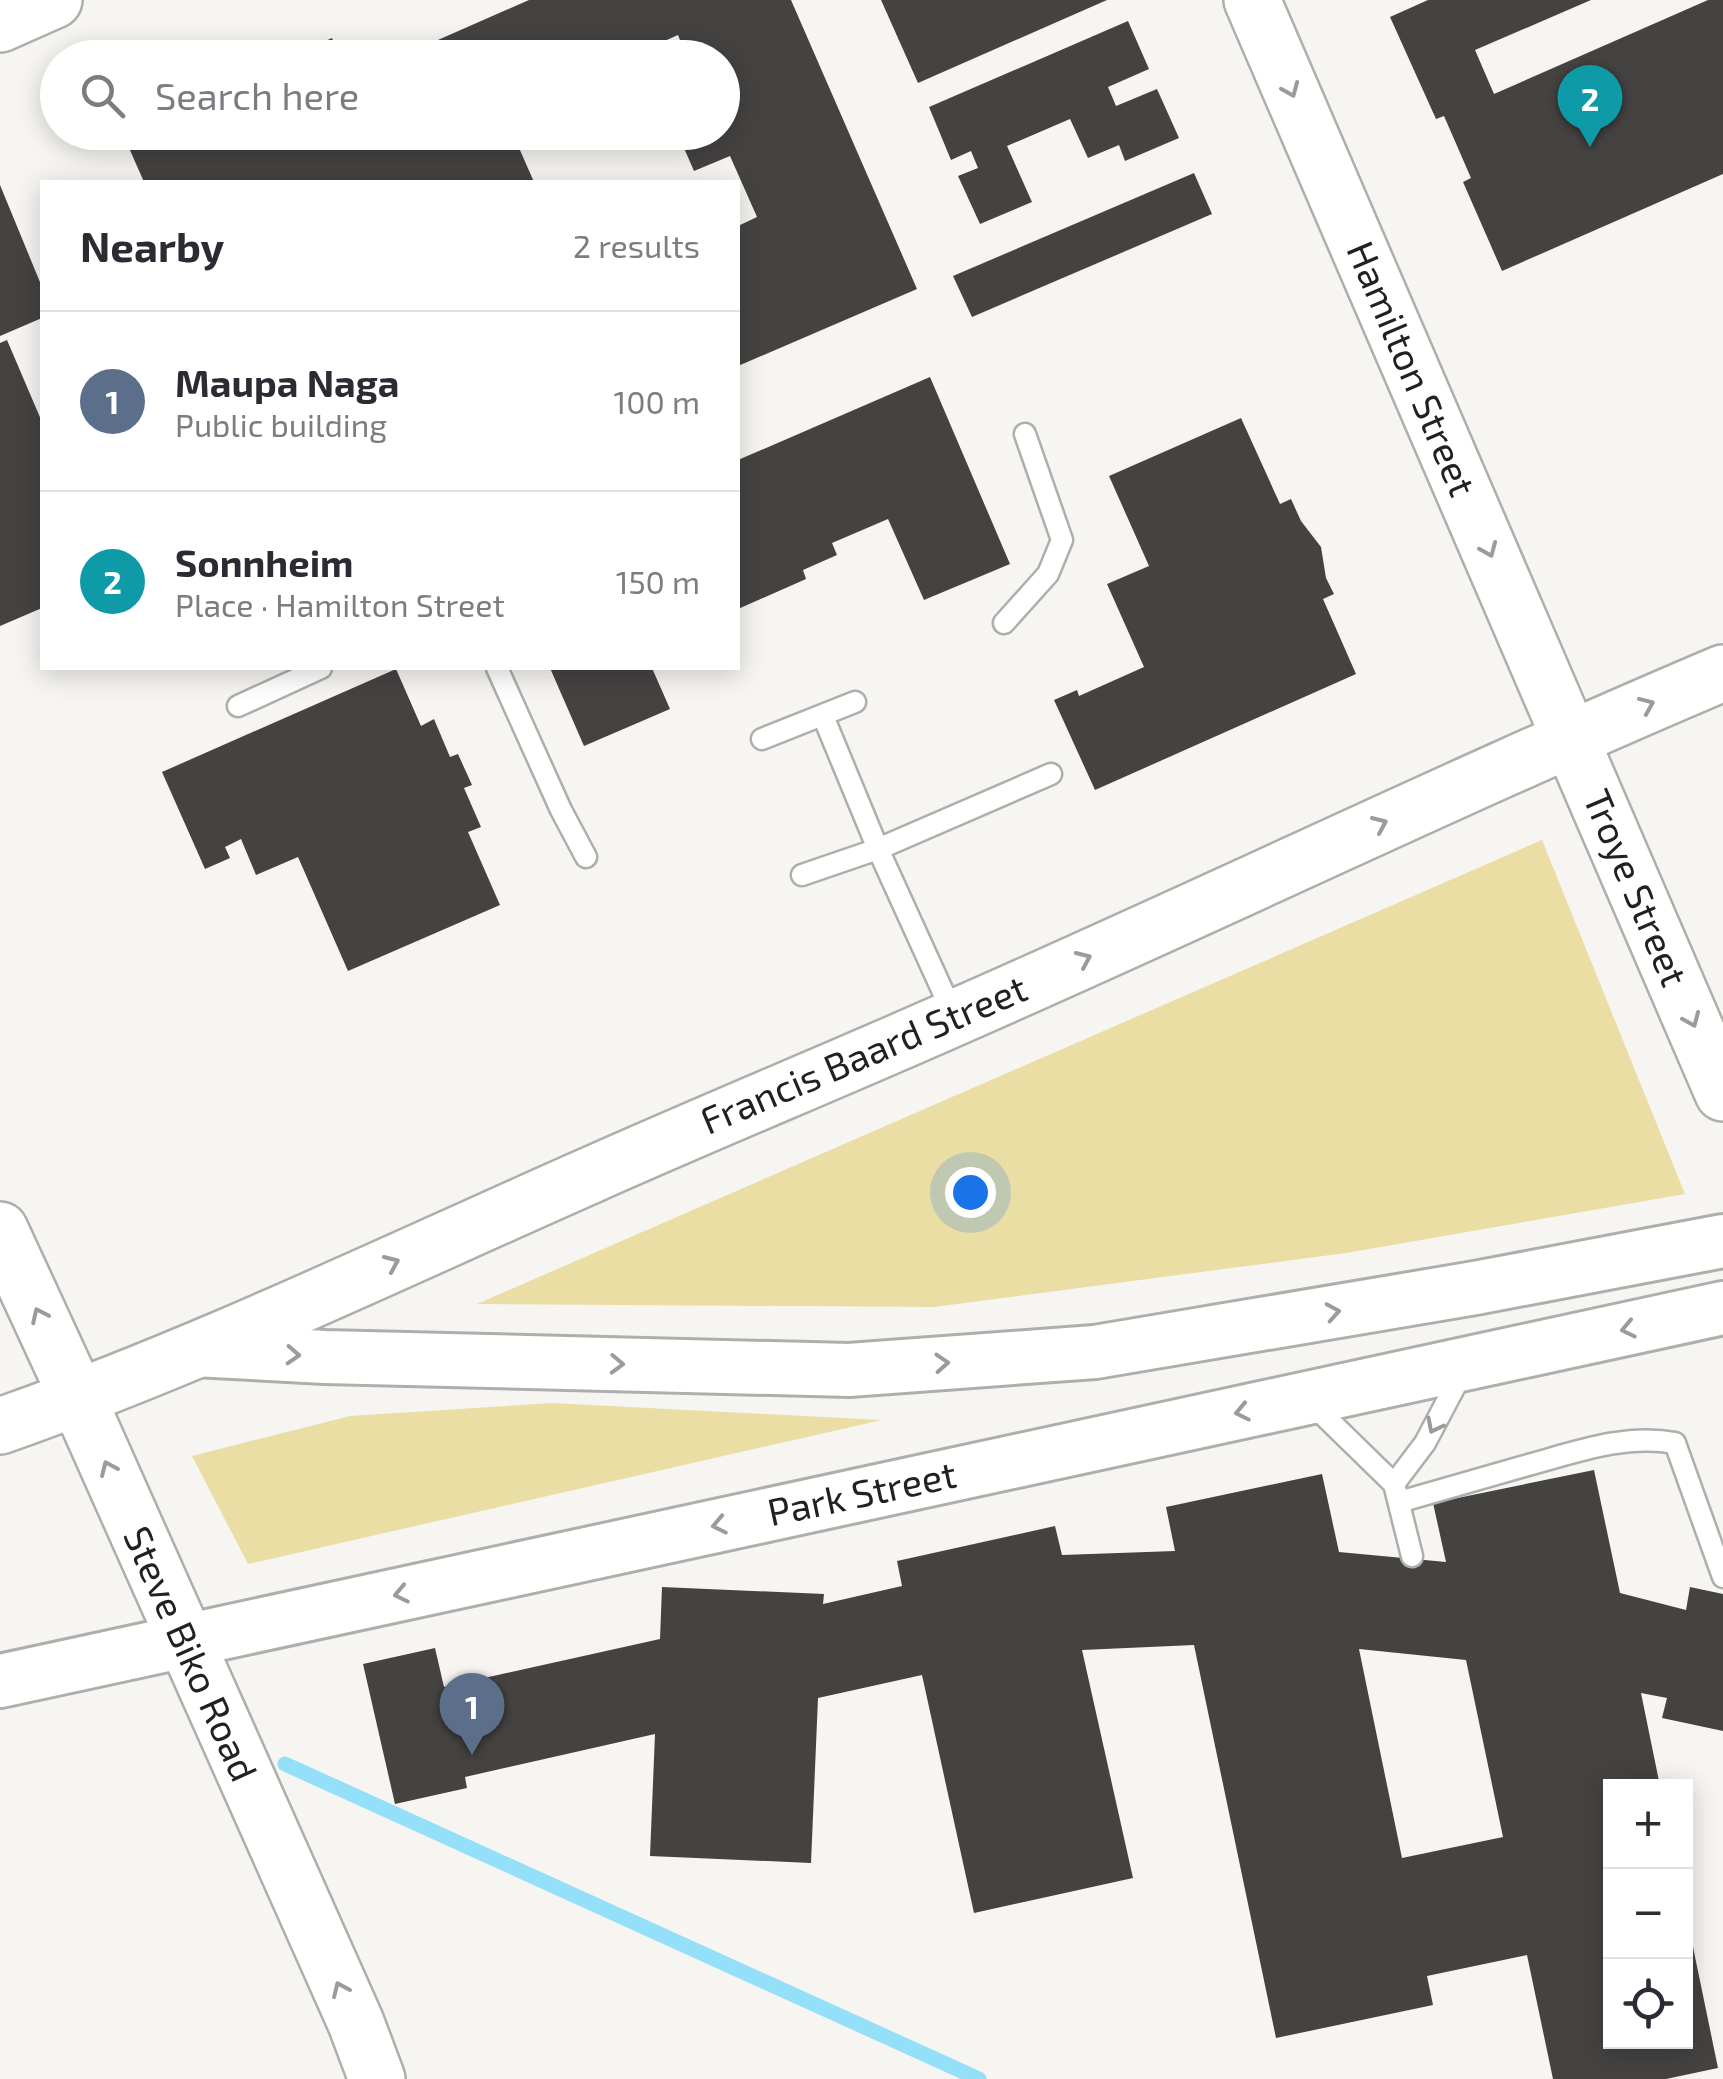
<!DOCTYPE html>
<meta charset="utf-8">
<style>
:root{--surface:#fff;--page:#f2f2f3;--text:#2b2b33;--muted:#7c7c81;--line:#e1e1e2;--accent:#d93025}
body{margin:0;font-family:"Exo 2",sans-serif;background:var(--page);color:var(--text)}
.controls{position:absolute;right:30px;bottom:30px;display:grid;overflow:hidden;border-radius:0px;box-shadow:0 5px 25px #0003}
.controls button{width:90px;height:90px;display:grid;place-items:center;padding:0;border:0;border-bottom:2px solid var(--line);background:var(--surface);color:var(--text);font:50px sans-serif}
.you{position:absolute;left:970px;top:1192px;width:35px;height:35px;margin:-25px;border:8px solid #fff;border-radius:50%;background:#1a73e8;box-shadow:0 0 0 15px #1a73e833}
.badge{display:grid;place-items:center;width:65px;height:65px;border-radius:50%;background:var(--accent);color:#fff;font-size:32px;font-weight:700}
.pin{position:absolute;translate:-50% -82px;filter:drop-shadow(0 2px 5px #0008)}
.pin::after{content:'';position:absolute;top:52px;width:35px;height:30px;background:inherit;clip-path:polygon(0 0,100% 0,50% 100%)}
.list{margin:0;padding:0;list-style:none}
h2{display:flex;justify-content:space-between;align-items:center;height:130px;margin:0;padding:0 40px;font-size:42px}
h2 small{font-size:32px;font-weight:400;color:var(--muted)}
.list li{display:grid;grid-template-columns:65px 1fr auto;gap:30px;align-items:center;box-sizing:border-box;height:180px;padding:0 40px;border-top:2px solid var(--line)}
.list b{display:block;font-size:38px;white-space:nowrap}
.list p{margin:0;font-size:32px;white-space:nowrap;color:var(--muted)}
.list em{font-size:32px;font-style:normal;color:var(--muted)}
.icon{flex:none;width:55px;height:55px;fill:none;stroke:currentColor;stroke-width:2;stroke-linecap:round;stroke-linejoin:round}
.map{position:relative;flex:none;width:1723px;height:2079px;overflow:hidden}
.search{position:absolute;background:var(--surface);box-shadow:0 5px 25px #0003;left:40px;top:40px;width:700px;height:110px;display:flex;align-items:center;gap:25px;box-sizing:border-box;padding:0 35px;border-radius:55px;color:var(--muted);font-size:38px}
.panel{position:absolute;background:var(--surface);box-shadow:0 5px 25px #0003;left:40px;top:180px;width:700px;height:490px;border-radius:0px}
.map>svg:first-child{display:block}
.green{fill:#eadea4}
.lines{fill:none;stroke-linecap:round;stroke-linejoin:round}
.stream{stroke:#94e0f8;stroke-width:15}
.building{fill:#454342;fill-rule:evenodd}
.service-casing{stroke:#aeaeab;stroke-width:25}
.tertiary-casing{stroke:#aeaeab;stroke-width:58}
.secondary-casing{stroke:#aeaeab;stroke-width:60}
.primary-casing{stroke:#aeaeab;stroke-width:60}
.service{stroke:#fff;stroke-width:20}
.tertiary{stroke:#fff;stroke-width:52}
.secondary{stroke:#fff;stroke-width:55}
.primary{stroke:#fff;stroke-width:55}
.oneway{stroke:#9c9b9b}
.labels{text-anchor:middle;stroke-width:10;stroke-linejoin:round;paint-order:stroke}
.street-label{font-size:38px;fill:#222120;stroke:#fff}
</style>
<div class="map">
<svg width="1723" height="2079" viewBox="0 0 1723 2079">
<rect width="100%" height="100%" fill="#f6f5f2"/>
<g class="green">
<polygon points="1542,840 1685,1194 1346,1253 934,1307 477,1304"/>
<polygon points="552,1403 882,1420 248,1564 192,1456 350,1416"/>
</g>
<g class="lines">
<polyline class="stream" points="285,1764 979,2079"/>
</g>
<g class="building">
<polygon points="529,0 791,0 917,289 738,366 738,226 757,217 730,156 694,171 677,132 722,132 722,58 687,58 678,35 626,58 397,58"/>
<polygon points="881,0 1107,0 918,83"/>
<polygon points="1428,0 1591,0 1475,50 1494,94 1708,0 1723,0 1723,174 1502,271 1463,182 1471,178 1444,116 1436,119 1390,17"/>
<polygon points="1128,21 1149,69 1108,87 1116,106 1157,89 1179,138 1125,161 1119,145 1088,158 1070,119 1007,146 1032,202 980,224 958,176 978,168 971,151 951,160 929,107"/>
<polygon points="332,38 340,58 287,58"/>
<polygon points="122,132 512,132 534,182 144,182"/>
<polygon points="1194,173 1212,214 972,317 953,276"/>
<polygon points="0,185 42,287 42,318 0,336"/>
<polygon points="7,340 42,422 42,608 0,626 0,343"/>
<polygon points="930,377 1010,564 924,600 888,519 832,543 837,555 803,570 806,579 738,609 738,460"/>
<polygon points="1241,418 1280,504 1291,499 1301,521 1321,547 1326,578 1334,594 1323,599 1356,674 1095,790 1054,700 1077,690 1079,696 1144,667 1107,584 1149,566 1109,476"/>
<polygon points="550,668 652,668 670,709 584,746"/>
<polygon points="396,669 421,726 434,719 450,757 458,754 472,785 464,788 481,827 468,832 500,905 348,971 298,857 256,875 241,839 225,847 230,858 205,869 162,772"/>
<path d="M1594,1470L1620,1593L1686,1610L1690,1587L1723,1594V1731L1662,1718L1667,1698L1641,1693L1660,1786H1610V2042H1686L1687,1918L1718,2068L1666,2079H1553L1527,1955L1427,1976L1433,2005L1276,2038L1194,1645L1082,1650L1133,1878L974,1913L922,1675L818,1698L811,1863L650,1856L655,1734L465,1777L467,1788L395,1804L363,1664L435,1648L444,1687L660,1639L662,1587L824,1594L823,1604L902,1586L897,1561L1055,1526L1062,1555L1175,1551L1166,1507L1322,1474L1339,1552L1446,1562L1433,1503ZM1359,1649L1466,1660L1503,1837L1402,1858Z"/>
</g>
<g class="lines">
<g class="service-casing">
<g id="service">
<polyline points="1004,623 1048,574 1062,540 1025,434"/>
<polyline points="497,668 561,810 586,857"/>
<polyline points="238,706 321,668"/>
<polyline points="823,716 878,849 954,1016"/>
<polyline points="762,739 855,702"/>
<polyline points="802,875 878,849 1051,774"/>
<polyline points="1311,1403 1394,1484 1412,1556"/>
<polyline points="1394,1484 1425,1443 1463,1371"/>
<path d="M1399,1502C1440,1490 1480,1479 1521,1467C1570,1454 1624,1433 1675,1443L1723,1577"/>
</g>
</g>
<g class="tertiary-casing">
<g id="tertiary">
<polyline points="195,1350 325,1357 849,1370 1095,1352 1475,1288 1723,1241"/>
<polyline points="0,1681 1723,1308"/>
</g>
</g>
<g class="secondary-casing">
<g id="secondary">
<polyline points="1570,738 1723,1093"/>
<polyline points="78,1399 356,2023 377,2079"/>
</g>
</g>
<g class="primary-casing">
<g id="primary">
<polyline points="1252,0 1570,738"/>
<polyline points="0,24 54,0"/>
<polyline points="0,1230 78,1399"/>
<path d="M0,1426C202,1355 396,1261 591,1175C712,1121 834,1071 956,1017C1212,905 1465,782 1723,673"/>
</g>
</g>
<use href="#service" class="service"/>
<use href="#tertiary" class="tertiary"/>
<use href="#secondary" class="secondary"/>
<use href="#primary" class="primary"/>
</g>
<defs><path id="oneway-chevron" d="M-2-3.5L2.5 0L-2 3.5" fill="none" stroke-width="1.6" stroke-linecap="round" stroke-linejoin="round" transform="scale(2.5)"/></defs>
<g class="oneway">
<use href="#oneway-chevron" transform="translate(1291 90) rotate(67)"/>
<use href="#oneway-chevron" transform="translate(1489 550) rotate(67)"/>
<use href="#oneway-chevron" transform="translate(1647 705) rotate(-23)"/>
<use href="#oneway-chevron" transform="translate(1380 824) rotate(-24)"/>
<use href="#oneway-chevron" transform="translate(1084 959) rotate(-24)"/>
<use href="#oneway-chevron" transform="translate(1692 1020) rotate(67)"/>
<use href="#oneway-chevron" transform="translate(392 1263) rotate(-24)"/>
<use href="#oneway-chevron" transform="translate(1333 1312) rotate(-10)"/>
<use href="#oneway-chevron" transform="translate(39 1315) rotate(-115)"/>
<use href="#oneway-chevron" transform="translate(1628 1329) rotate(168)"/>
<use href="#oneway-chevron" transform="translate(293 1355) rotate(3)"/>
<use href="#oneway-chevron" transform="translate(942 1363) rotate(-4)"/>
<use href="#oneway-chevron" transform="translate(617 1364) rotate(2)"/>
<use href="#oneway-chevron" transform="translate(1242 1412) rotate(168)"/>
<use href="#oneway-chevron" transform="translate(1434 1426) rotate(117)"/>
<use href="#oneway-chevron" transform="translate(108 1468) rotate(-114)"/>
<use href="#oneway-chevron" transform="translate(719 1525) rotate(168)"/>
<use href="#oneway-chevron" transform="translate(401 1594) rotate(168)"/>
<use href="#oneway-chevron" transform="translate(340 1989) rotate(-114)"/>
</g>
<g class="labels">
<g class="street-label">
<text transform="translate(1411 369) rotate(67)" y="13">Hamilton Street</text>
<text transform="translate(1635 888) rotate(67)" y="13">Troye Street</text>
<text transform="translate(864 1055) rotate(-23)" y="13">Francis Baard Street</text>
<text transform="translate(862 1494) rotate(-12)" y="13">Park Street</text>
<text transform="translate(190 1654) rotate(66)" y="13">Steve Biko Road</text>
</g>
</g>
</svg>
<div class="controls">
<button>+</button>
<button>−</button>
<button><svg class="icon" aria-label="locate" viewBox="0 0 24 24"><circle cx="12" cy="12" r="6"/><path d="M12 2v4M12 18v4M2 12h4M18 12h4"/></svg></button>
</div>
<div class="you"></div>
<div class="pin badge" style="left:472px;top:1755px;background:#5c6f8a">1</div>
<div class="pin badge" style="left:1590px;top:147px;background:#0f9aa8">2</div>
<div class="search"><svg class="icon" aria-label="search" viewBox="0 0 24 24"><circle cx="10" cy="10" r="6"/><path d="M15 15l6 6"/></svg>Search here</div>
<section class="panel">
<h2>Nearby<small>2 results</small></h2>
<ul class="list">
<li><span class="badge" style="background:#5c6f8a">1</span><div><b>Maupa Naga</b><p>Public building</p></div><em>100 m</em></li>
<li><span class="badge" style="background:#0f9aa8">2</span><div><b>Sonnheim</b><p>Place · Hamilton Street</p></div><em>150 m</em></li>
</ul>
</section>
</div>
